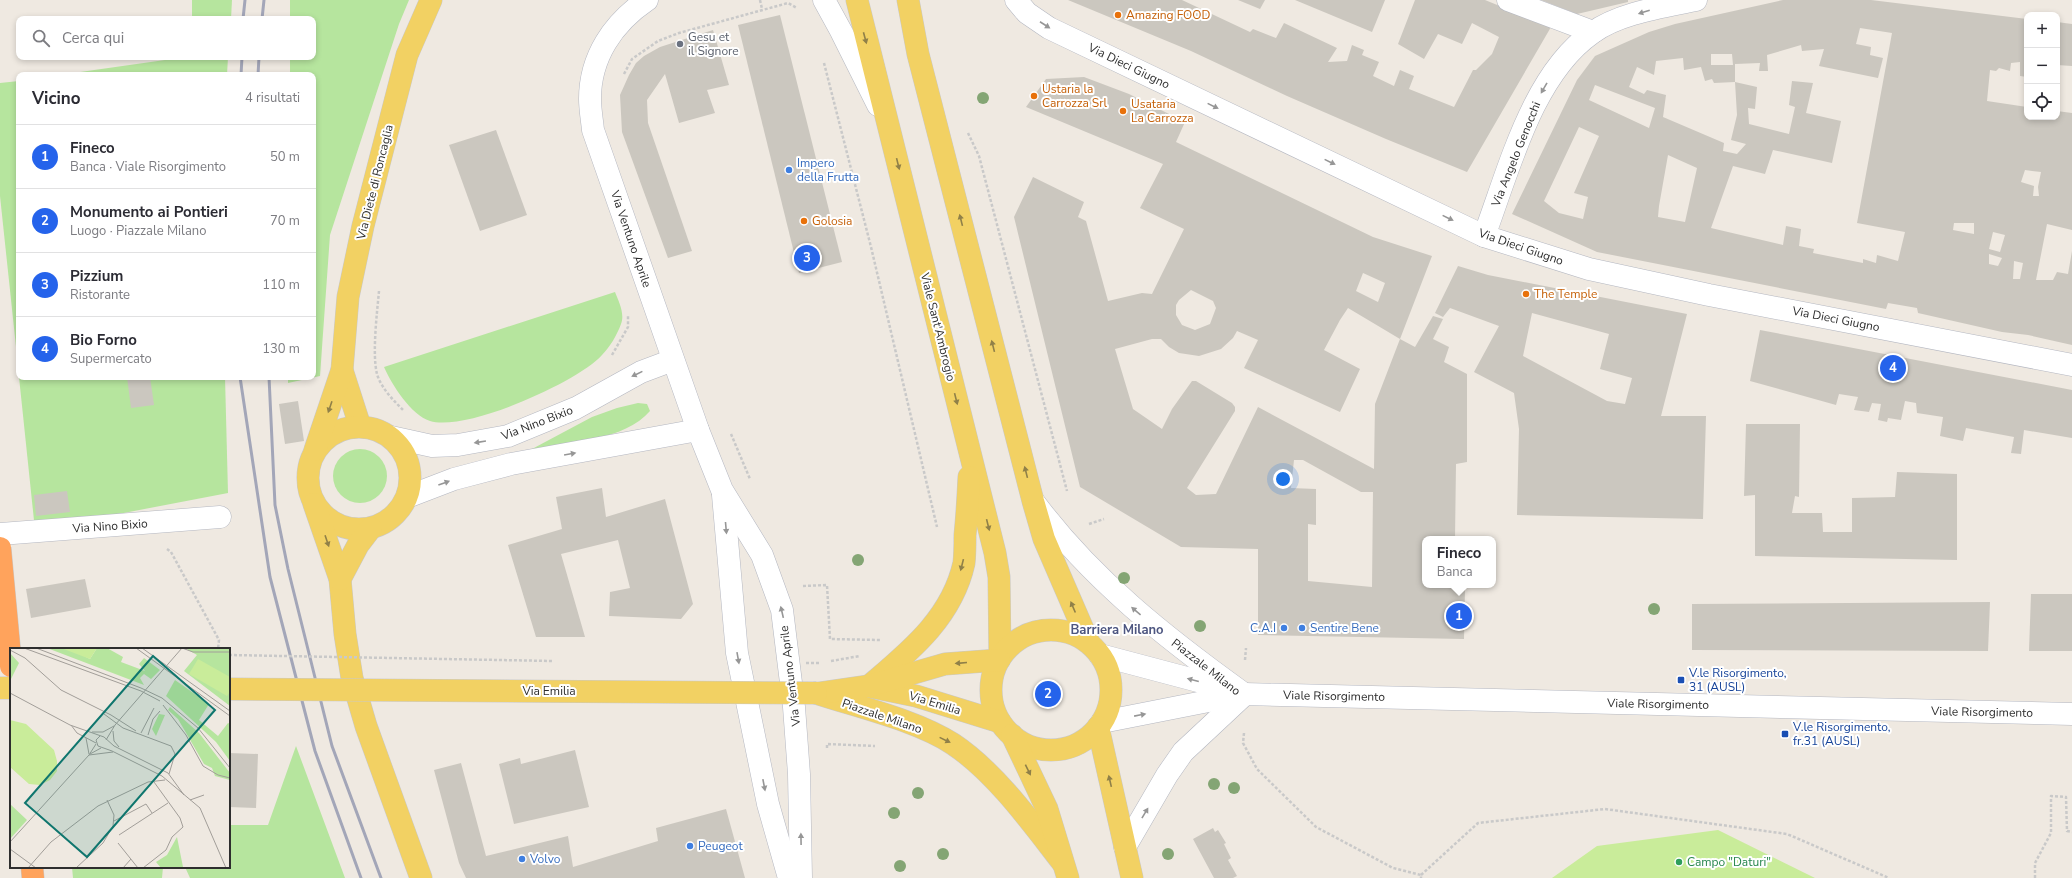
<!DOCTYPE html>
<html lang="it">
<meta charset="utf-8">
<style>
:root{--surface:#fff;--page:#f7f7f7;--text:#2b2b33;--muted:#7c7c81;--line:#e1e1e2;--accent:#2563eb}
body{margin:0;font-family:"Nunito Sans",sans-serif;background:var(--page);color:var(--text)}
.controls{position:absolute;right:12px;top:12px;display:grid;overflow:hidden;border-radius:8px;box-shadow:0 2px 6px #0003}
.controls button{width:36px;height:36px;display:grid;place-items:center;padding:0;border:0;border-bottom:1px solid var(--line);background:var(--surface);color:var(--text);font:20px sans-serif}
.you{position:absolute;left:1283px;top:479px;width:14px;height:14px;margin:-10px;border:3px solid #fff;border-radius:50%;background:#1a73e8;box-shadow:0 0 0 6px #1a73e833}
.badge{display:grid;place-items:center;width:26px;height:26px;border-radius:50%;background:var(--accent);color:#fff;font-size:13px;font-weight:700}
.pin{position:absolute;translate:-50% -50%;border:2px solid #fff;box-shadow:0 1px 4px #0006}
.popup{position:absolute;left:1422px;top:536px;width:74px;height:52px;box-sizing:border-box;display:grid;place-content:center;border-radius:8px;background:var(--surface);filter:drop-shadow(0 1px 3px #0005);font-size:13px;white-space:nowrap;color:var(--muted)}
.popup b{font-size:15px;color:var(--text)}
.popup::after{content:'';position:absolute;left:50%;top:100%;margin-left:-8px;border:8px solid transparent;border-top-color:var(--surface)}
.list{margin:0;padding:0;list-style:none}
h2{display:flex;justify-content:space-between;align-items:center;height:52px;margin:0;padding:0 16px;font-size:17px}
h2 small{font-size:13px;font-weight:400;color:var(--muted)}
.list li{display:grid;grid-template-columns:26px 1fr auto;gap:12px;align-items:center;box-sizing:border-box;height:64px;padding:0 16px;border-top:1px solid var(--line)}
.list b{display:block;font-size:15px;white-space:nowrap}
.list p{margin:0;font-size:13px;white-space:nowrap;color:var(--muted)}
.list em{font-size:13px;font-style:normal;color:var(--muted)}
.icon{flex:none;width:22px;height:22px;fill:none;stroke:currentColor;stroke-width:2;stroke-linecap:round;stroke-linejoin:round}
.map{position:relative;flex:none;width:2072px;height:878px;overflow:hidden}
.search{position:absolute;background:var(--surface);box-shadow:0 2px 6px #0003;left:16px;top:16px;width:300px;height:44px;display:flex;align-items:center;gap:10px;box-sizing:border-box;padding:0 14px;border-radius:8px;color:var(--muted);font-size:15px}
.panel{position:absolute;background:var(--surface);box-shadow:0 2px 6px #0003;left:16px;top:72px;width:300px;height:308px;border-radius:8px}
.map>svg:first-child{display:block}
.green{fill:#b6e59e}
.pitch{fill:#c9ec9a}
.building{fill:#cbc7bf;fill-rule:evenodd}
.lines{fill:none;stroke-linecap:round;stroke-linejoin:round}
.minor-casing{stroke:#b4b7c1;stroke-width:23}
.major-casing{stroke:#c9c9c9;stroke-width:23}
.highway-casing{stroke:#c9c9c9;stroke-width:23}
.path{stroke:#c9c9c9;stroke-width:2.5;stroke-dasharray:3 2;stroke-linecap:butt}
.minor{stroke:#fff;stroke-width:22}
.major{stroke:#f2d163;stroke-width:22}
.highway{stroke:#ffa35c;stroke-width:22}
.rail{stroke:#a3a6b8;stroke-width:3}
.major-bridge-casing{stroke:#c9c9c9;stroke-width:23;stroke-linecap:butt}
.highway-bridge-casing{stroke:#c9c9c9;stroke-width:23;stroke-linecap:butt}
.path-bridge{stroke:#c9c9c9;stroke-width:2.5;stroke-dasharray:3 2;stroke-linecap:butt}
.major-bridge{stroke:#f2d163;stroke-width:22}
.highway-bridge{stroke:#ffa35c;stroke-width:22}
.tree{fill:#84a574}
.oneway{fill:#969696}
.oneway2{fill:#908048}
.food-dot{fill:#e8710a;stroke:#fff;stroke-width:1.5}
.worship-dot{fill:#6b7280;stroke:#fff;stroke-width:1.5}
.shop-dot{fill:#3f7fe0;stroke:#fff;stroke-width:1.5}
.transit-dot{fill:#1a4fb4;stroke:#fff;stroke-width:1.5}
.leisure-dot{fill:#2e9e5b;stroke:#fff;stroke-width:1.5}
.labels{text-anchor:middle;stroke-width:4;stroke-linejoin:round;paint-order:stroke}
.food-label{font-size:12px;fill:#c56008;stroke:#fff;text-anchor:start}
.worship-label{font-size:12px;fill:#5b616d;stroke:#fff;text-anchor:start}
.street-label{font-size:12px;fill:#2e2e2e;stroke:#fff}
.shop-label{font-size:12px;fill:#366cbe;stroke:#fff;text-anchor:start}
.transit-label{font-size:12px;fill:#164399;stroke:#fff;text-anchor:start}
.leisure-label{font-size:12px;fill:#27864d;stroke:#fff;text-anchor:start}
.neighbourhood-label{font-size:13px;font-weight:bold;fill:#4d5680;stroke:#fff}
.inset-road{fill:none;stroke:#a29e99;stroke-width:1}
.view{fill:#0f766e;fill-opacity:0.15;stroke:#0f766e;stroke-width:2}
.inset-edge{fill:none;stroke:#2e2e2e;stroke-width:2}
</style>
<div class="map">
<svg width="2072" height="878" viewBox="0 0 2072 878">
<rect width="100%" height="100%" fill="#efe9e1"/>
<g class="green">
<polygon points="192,0 232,0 231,19 192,19"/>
<polygon points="290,0 409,0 399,24 330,235 320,376 288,383 288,377 313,377 313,75 290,75 290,57 313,57 313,19 290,19"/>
<polygon points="186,57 228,57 227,75 59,75"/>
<polygon points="19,81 19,375 0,196 0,83"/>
<path d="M615,292C619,302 625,314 621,324C617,335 610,347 602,355C578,382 466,432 430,421C411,415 392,385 384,367Z"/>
<polygon points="19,377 225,377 228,493 35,530"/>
<path d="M638,403L647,404L650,411C624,441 570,442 532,449L592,417L617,408Z"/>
<circle cx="360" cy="476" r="27"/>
<polygon points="296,746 345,878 190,878 185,867 229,867 229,825 268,825"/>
<polygon points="72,867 163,867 162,878 73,878"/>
</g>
<polygon class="pitch" points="1718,830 1815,878 1552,878 1597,846"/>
<g class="building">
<polygon points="1068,0 1182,0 1250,32 1253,29 1276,38 1284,23 1337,48 1328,62 1347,61 1352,45 1364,50 1362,55 1379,62 1373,76 1394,86 1400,70 1414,76 1409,89 1454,107 1473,70 1476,70 1492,54 1499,37 1472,23 1462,44 1438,34 1424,59 1398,44 1415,0 1485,0 1551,27 1467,172 1386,139 1287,96 1191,51"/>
<polygon points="1238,0 1265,0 1260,9"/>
<polygon points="1295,0 1385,0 1372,32"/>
<polygon points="1541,0 1628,0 1628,2 1577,14"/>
<path d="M1783,0H1871L2027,19V77L2020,76V62L2011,63L2010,71L1999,68L1996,71L1990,70L1987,101L2027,107V117H2057V111L2072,113V230L2047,224L2036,280H2053L2057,272L2068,274L2072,251V345L2028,335L2002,332L1918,313L1917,308L1888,303L1886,309L1597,252L1512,214L1577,80L1595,56L1649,32L1675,24ZM1860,28L1892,33L1857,223L1905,232L1898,261L1877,255L1876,263L1863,259V263L1813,253L1814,249L1799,246L1801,229L1786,226L1783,245L1711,228L1733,166L1765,174L1773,150L1832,163L1841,121L1806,113L1813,83L1792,81L1789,105L1795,107L1789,134L1749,124L1748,108L1755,109L1757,87L1735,82V64L1760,63L1759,71H1768L1767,55L1801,45L1802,51L1824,49L1819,66L1878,78L1883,58L1870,55L1871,47L1856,44ZM1711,54H1732L1733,65H1711ZM1683,58L1684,70L1701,67L1705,81L1712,79L1714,83L1735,82L1737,115L1731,140L1746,144L1737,154L1723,151L1724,143L1663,117L1666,95L1647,90L1644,94L1629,87L1637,67L1654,75L1656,61ZM1595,85L1655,108L1649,128L1589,100ZM1579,127L1599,136L1574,193L1588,197L1583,219L1559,213L1544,201ZM1668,155L1697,168L1685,222L1658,217L1659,206ZM2025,170L2041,172L2038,187L2039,196H2033L2034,186L2021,182ZM1954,223H1974V234L1953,230ZM1993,232L2005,235L2000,252L1989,249ZM1989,254L2002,258L1998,266L1989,264ZM2014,261L2023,263L2020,279H2013Z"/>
<polygon points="780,15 842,262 799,273 738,25"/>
<polygon points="2057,22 2072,24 2072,66 2057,65"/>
<polygon points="713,30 729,85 707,90 715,113 679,123 665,74 647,100 648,123 692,251 668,258 622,132 620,95 629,75 636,63 644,56 660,47"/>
<path d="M1084,77L1129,94L1185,122L1176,142L1373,237L1432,256L1400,339L1348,308L1340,320L1324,350L1360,369L1340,412L1244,368L1258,340L1237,331L1233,338L1221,349L1199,356L1179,353L1169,347L1161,339H1152L1115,349L1133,409L1162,429L1172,409L1192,381H1196L1232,403L1235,407V411L1187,488L1196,495L1216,494L1258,407L1374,469L1375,404L1400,339L1415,347L1433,316L1443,319L1433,339L1449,347L1444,362L1467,374V462L1456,464L1455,539H1425V585H1455V587L1465,589L1464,639L1258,635V549L1181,547L1080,487L1014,217L1033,177L1084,202L1078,217L1086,221L1108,301L1142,293L1152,294L1184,229L1140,208L1163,164L1026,107L1046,79ZM1363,273L1385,283L1378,302L1356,291ZM1191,290L1213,301L1216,308L1210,324L1195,330L1182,325L1176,315V305L1179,300ZM1294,460H1303L1361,492H1373L1372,587L1308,581V524L1316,525V489L1291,488Z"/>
<polygon points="496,130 527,215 480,231 449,145"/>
<path d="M1458,266L1488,275L1687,314L1661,416H1706L1703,519L1517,515L1519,429L1514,393L1474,372L1499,326L1450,308L1443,317L1435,313ZM1532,313L1609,334L1600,369L1632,378L1625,404L1607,401L1523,356Z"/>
<polygon points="1760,330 2072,390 2072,438 2024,430 2021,454 2011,453 2014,437 1966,428 1963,441 1940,436 1943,417 1917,413 1916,403 1905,401 1901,420 1888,418 1887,422 1878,420 1881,404 1872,403 1869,412 1854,410 1858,397 1839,394 1836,405 1750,381"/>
<polygon points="127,377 150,377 154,405 131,408"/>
<polygon points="298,401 304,441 285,444 279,404"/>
<polygon points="1746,424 1800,424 1799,497 1795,496 1792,513 1822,513 1823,532 1852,532 1852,498 1895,497 1897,472 1957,474 1957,560 1755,556 1755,495 1744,496"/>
<polygon points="602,488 606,517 665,499 693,604 681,619 609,616 610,592 630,588 618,540 561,554 585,637 536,637 508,545 562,529 556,497"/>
<polygon points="67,491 70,512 36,516 34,495"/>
<polygon points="85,579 91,607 31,618 26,589"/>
<polygon points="2031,594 2072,594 2072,651 2029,651"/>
<polygon points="1990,602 1988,651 1692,650 1692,604"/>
<polygon points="575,750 589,807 514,824 499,764 520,758 521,764"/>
<polygon points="229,753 258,754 256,808 229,807"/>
<polygon points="461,763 486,856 568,836 573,867 658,841 656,828 726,809 745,878 466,878 459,863 434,770"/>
<polygon points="1213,828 1215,832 1218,830 1226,843 1224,844 1231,858 1228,860 1237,876 1233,878 1214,878 1193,839"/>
</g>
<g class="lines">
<g class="minor-casing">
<g id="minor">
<path d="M647,0C613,23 590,57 590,99C590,109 592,120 593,130L698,430L722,490L762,555L782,610L794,707L799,774L801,878"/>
<polyline points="824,0 841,31 878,105"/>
<polyline points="1016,0 1027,13 1049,28 1484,236 1589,269 1709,295 2072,365"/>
<polyline points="1508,0 1593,32"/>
<path d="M1484,236C1509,170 1532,75 1592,33C1619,13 1663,7 1696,0"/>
<polyline points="391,437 432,446 458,445 508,436 576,408 641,372 673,360"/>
<polyline points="723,495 737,653 768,804 789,878"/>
<polyline points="407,497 454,479 511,464 698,430"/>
<path d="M1034,502C1091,579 1166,638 1244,694"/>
<polyline points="0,534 220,517"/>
<polyline points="1100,655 1232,690"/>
<polyline points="1102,722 1244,694 2072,714"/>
<polyline points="1125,847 1167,775 1183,752 1244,695"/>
</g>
</g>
<g class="major-casing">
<g id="major">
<polyline points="857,0 995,553 999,577 1000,658"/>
<polyline points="908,0 918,54 1033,501 1044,539 1089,643"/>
<polyline points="342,370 360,426"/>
<circle cx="359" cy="478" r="51"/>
<polyline points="315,450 342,370 348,297 363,226 407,55 431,0"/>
<polyline points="314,504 340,579 345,634 352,678 366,726 421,878"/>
<polyline points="340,579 358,545 371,528"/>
<circle cx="1051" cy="690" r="60"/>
<path d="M869,686C909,652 952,618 964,563C965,554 965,544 965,535C967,516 968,497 969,477"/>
<polyline points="872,687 916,696 1000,722"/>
<polyline points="0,688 11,688"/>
<path d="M816,693C858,707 916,720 953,744C995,772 1031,822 1062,862"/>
<polyline points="821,693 869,686 945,664 999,660"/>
<polyline points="1098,727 1132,878"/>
<polyline points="1012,735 1047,809 1068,878"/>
</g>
</g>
<g class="highway-casing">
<polyline id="highway" points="32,867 33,878"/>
</g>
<g class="path">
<polyline points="760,0 762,9"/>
<polyline points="824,63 871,247 937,527"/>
<polyline points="624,74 632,59 658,41 679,33 788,3 797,8"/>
<polyline points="968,133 979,156 1067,491"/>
<path d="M379,291C377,313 372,354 377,374C381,388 394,401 404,411"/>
<polyline points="612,355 628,327 628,316"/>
<polyline points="731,434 750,479"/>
<polyline points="1089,524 1104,519"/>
<polyline points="167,549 171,552 219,640 218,649"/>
<polyline points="803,586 827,585 830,639 880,640"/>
<polyline points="37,649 49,649"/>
<polyline points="1245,660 1246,648"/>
<polyline points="831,661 860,656"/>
<polyline points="1244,733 1243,743 1257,769 1316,827 1393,868 1421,875 1421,878"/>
<polyline points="827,748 827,744 875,746"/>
<polyline points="1421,875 1478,823 1605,809 1787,834 1889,878"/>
<polyline points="2035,878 2035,863 2051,833 2051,796 2066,797 2067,831 2072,832"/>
</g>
<use href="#minor" class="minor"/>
<use href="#major" class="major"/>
<use href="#highway" class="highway"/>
<g class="rail">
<polyline points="243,19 245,0"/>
<polyline points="262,19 264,0"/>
<polyline points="241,75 242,57"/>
<polyline points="258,75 259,57"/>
<polyline points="240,377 270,577 315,751 361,878"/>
<polyline points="269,377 275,505 288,569 332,746 381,878"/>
</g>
<g class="major-bridge-casing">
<polyline id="major-bridge" points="229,689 816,693"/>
</g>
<g class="highway-bridge-casing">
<polyline id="highway-bridge" points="0,548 11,666"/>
</g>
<g class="path-bridge">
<polyline points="229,655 553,661"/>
<polyline points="806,663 821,663"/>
</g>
<use href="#major-bridge" class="major-bridge"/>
<use href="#highway-bridge" class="highway-bridge"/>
</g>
<g class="tree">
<circle cx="983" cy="98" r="6"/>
<circle cx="858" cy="560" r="6"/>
<circle cx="1124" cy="578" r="6"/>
<circle cx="1654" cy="609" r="6"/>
<circle cx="1200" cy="626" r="6"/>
<circle cx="1214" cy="784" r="6"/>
<circle cx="1234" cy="788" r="6"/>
<circle cx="918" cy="793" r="6"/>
<circle cx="894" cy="813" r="6"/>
<circle cx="943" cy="854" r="6"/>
<circle cx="1168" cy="854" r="6"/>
<circle cx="900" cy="866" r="6"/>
</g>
<defs><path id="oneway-solid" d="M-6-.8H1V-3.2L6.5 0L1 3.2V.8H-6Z"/></defs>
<g class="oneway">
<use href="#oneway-solid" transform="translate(1644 12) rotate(163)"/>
<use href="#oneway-solid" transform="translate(1045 25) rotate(33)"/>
<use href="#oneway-solid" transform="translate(1544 88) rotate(120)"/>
<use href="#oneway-solid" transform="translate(1213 106) rotate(26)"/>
<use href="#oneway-solid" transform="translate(1330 162) rotate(26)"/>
<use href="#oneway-solid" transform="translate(1448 218) rotate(26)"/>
<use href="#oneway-solid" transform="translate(637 374) rotate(154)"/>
<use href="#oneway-solid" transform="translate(480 442) rotate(171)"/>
<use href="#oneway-solid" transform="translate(570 454) rotate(-10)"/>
<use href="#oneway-solid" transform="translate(444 483) rotate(-20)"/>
<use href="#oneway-solid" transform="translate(726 528) rotate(85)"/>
<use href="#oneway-solid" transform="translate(1136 611) rotate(-140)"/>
<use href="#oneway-solid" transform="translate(782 612) rotate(-103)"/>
<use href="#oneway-solid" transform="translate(738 658) rotate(80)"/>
<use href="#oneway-solid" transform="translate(1193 680) rotate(-165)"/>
<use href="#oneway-solid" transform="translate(1140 715) rotate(-11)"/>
<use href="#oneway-solid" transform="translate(764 785) rotate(79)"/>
<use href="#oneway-solid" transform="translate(1145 813) rotate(-59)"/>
<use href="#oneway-solid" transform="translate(801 839) rotate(-91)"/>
</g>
<g class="oneway2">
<use href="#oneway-solid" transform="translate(865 38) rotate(75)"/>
<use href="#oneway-solid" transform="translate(898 164) rotate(76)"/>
<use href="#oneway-solid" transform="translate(961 220) rotate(-104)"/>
<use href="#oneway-solid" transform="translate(993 346) rotate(-104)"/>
<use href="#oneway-solid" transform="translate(956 399) rotate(76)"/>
<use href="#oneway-solid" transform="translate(330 407) rotate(109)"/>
<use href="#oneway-solid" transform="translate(1026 472) rotate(-104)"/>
<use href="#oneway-solid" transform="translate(988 525) rotate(76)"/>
<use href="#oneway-solid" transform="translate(327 541) rotate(71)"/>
<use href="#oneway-solid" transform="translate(962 565) rotate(104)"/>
<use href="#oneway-solid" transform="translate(1073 607) rotate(-113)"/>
<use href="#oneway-solid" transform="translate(961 663) rotate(175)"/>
<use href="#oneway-solid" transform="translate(945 740) rotate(26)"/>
<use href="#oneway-solid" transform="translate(1028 770) rotate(64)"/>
<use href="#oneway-solid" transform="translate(1110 781) rotate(-103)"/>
</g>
<g class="food-dot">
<circle cx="1118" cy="15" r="4"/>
<circle cx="1034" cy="96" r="4"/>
<circle cx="1123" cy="111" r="4"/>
<circle cx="804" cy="221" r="4"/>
<circle cx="1526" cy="294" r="4"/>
</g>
<circle class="worship-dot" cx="680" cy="44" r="4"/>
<g class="shop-dot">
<circle cx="789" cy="170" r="4"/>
<circle cx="1284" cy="628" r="4"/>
<circle cx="1302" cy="628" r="4"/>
<circle cx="690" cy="846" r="4"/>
<circle cx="522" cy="859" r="4"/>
</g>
<g class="transit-dot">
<rect x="1677" y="676" width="8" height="8" rx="2"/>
<rect x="1781" y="730" width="8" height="8" rx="2"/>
</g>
<circle class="leisure-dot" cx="1679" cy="862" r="4"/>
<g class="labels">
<g class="food-label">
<text x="1126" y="19">Amazing FOOD</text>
<text x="1042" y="93">Ustaria la<tspan x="1042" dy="14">Carrozza Srl</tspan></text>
<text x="1131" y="108">Usataria<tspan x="1131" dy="14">La Carrozza</tspan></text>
<text x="812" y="225">Golosia</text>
<text x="1534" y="298">The Temple</text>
</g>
<g class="worship-label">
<text x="688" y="41">Gesu et<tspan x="688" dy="14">il Signore</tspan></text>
</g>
<g class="street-label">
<text transform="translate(1129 66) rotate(26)" y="4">Via Dieci Giugno</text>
<text transform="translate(1516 154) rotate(-68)" y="4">Via Angelo Genocchi</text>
<text transform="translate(375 182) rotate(-76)" y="4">Via Diete di Roncaglia</text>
<text transform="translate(631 239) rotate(71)" y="4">Via Ventuno Aprile</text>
<text transform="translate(1521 247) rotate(19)" y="4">Via Dieci Giugno</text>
<text transform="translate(1836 319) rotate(11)" y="4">Via Dieci Giugno</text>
<text transform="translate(938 327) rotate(76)" y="4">Viale Sant'Ambrogio</text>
<text transform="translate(537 423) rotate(-21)" y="4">Via Nino Bixio</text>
<text transform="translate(110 526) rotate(-4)" y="4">Via Nino Bixio</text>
<text transform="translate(1206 667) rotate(38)" y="4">Piazzale Milano</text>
<text transform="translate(790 676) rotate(-97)" y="4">Via Ventuno Aprile</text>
<text x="549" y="695">Via Emilia</text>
<text transform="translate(1334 696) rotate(1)" y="4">Viale Risorgimento</text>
<text transform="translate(935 703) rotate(17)" y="4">Via Emilia</text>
<text transform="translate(1658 704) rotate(1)" y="4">Viale Risorgimento</text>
<text transform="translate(1982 712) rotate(1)" y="4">Viale Risorgimento</text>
<text transform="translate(882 716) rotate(19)" y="4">Piazzale Milano</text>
</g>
<g class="shop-label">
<text x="797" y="167">Impero<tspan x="797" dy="14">della Frutta</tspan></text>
<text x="1276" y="632" text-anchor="end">C.A.I</text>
<text x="1310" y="632">Sentire Bene</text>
<text x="698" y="850">Peugeot</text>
<text x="530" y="863">Volvo</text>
</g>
<g class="transit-label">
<text x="1689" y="677">V.le Risorgimento,<tspan x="1689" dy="14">31 (AUSL)</tspan></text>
<text x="1793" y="731">V.le Risorgimento,<tspan x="1793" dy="14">fr.31 (AUSL)</tspan></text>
</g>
<g class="leisure-label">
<text x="1687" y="866">Campo "Daturi"</text>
</g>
<g class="neighbourhood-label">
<text x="1117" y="634">Barriera Milano</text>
</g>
</g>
<g transform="translate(10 648)">
<rect width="220" height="220" fill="#efe9e1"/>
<path d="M37,0H58L80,11L87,0H97L113,9L111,14L135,23L129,16L134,10L150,22L141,31L134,26L130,30L134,37ZM175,0H220V58L174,23L187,7ZM0,5L9,15L0,33ZM165,32L199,56L189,72L208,88L218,75L220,76V113L206,94L156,48ZM160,59L189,85L220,125V132L205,128L202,120L194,116L168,71L158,62ZM149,66L155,67L146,88L142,81ZM0,156L17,172L0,191ZM167,189L173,219L151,220L146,214L157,207Z" fill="#b6e59e"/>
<path d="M51,0H87L80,11ZM188,11L220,29V44L217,48L179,26ZM0,72L16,76L44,102L47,113V123L40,132L30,137L19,136L0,119Z" fill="#c9ec9a"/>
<path class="inset-road" d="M14,0L131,43L150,53M26,0L131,40L152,50L188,80L220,120M126,0L220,68M132,0L220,63M172,0L183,4H220M0,2L15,10L51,42L101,67L126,83M0,45L60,77L94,89L104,98L158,125L174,147M153,57L176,87L193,118L208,127L220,130M94,66L113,80L161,98L165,106L159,126M61,77L67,85L86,95M103,83L104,93L109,99M82,84H93L104,78M131,85L144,60M138,87L143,71L150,63M90,88L86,92L88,98L102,103L152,128L190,160L216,220M76,90L79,106M96,92L105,77L172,0M80,106L91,100M79,107L103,104M180,152L194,147M104,173L136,156L142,165M109,187L158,155M0,194L79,107L86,96M108,195L128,220M0,201L26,220M18,220L41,194L88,158L138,134L155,132M66,220L93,195L103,178L104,167L97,152M113,220L121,211M133,220L156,202L162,189L173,179L170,170L144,134"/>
<path class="view" d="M143,8L205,62L77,209L15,155Z"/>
<rect width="220" height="220" class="inset-edge"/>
</g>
</svg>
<div class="controls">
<button>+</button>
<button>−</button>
<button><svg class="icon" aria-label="locate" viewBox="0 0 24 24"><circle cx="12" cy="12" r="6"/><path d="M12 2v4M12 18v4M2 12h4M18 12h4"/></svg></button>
</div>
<div class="you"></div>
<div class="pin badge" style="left:1459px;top:616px">1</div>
<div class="popup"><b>Fineco</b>Banca</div>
<div class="pin badge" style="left:1048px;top:694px">2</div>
<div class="pin badge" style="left:807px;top:258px">3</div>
<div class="pin badge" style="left:1893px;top:368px">4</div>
<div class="search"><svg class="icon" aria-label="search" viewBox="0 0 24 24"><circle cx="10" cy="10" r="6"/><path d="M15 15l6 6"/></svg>Cerca qui</div>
<section class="panel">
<h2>Vicino<small>4 risultati</small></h2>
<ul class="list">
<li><span class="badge">1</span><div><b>Fineco</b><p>Banca · Viale Risorgimento</p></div><em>50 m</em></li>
<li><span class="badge">2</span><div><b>Monumento ai Pontieri</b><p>Luogo · Piazzale Milano</p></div><em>70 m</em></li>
<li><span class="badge">3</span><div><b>Pizzium</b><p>Ristorante</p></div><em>110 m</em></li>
<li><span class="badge">4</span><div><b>Bio Forno</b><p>Supermercato</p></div><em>130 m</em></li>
</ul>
</section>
</div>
